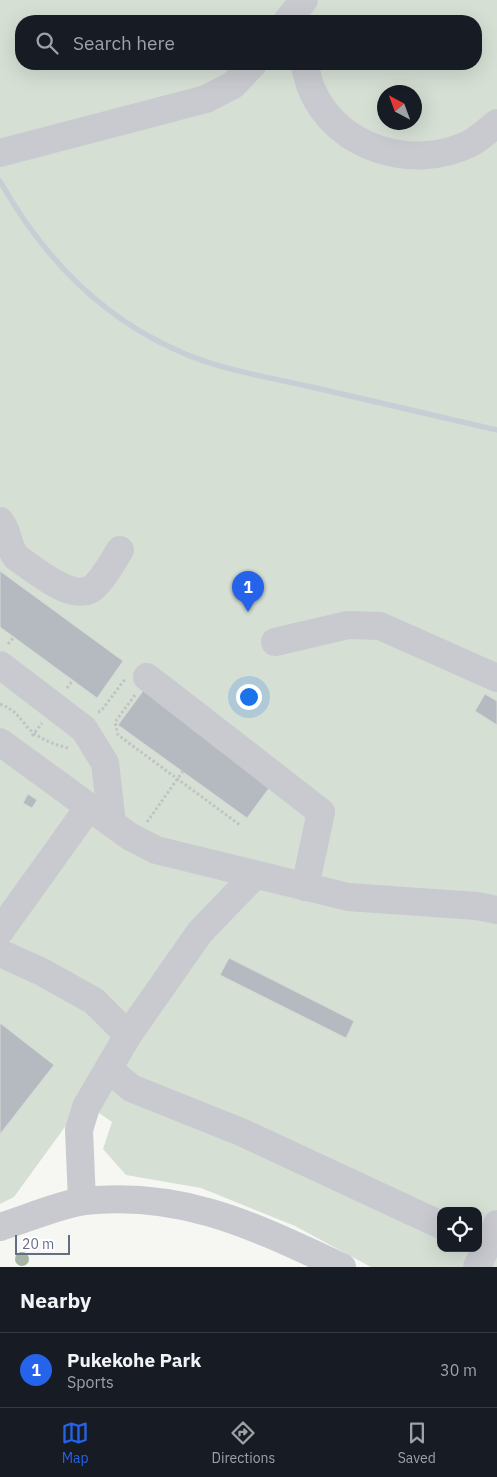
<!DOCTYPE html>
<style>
:root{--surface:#171b24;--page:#20242c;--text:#f1f3f6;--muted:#9ea1a6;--line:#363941;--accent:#2563eb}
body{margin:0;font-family:"IBM Plex Sans",sans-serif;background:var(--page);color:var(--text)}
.controls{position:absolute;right:15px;bottom:15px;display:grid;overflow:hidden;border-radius:10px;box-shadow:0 5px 20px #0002}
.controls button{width:45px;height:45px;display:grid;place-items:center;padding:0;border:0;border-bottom:1px solid var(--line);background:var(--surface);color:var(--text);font:25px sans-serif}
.compass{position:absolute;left:377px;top:85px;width:45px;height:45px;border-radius:50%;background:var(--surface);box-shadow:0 5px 20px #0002;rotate:319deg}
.scale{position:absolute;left:15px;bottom:12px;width:55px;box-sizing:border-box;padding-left:5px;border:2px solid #646d86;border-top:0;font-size:14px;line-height:18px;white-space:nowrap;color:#646d86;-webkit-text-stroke:4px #fff;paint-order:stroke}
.you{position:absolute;left:248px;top:696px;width:18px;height:18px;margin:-12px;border:4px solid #fff;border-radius:50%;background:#1a73e8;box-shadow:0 0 0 8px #1a73e833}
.badge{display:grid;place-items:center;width:32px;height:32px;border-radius:50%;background:var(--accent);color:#fff;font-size:16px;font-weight:700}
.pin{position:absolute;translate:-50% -41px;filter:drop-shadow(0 1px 2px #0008)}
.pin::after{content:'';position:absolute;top:26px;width:18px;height:15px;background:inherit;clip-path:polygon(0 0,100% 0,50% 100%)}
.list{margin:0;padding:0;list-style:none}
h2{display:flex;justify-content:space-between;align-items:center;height:65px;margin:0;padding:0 20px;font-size:21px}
h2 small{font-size:16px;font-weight:400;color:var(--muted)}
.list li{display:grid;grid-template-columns:32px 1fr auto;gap:15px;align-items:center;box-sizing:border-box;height:75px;padding:0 20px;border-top:1px solid var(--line)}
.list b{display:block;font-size:19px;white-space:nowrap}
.list p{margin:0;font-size:16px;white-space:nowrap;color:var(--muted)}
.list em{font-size:16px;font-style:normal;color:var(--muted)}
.icon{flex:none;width:28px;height:28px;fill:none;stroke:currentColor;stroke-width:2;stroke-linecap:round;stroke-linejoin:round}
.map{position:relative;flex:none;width:497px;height:1267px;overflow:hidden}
.search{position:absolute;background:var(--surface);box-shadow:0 5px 20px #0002;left:15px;right:15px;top:15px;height:55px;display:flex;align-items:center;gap:12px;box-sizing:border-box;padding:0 18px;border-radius:20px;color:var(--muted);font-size:19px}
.sheet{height:140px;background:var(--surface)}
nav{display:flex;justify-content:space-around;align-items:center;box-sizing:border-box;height:70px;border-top:1px solid var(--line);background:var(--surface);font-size:14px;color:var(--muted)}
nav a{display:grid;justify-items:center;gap:2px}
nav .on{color:var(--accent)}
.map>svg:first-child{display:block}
.green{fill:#d5dfd4;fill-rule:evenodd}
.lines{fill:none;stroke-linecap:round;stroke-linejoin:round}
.stream{stroke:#c9ced6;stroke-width:5.5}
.building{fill:#b5b9c0;stroke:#d7d8d5}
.path{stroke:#c2c2c5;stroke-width:3;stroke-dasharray:2.5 2.5;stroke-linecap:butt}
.minor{stroke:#c9cacf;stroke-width:28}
.tree{fill:#a5b4a5}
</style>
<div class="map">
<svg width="497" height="1267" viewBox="0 0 497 1267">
<rect width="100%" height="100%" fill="#f6f7f3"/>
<path class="green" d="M0,0H497V1267H371L295,1226L201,1188L126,1175L103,1149L112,1122L83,1102L14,1197L0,1204ZM21,21H476V64H21ZM384,92H414V122H384ZM441,1211H478V1248H441Z"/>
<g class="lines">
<path class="stream" d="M0,181C41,254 97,314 174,349C218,370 269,377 316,388C376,402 437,416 497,430"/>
</g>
<g class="building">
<polygon points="0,571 123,661 97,698 0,627"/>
<polygon points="146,687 275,780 247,818 118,725"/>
<polygon points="485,694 497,701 497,725 475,711"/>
<polygon points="28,794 37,800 32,808 23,803"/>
<polygon points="229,958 354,1021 346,1038 220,975"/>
<polygon points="0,1023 54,1065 0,1134"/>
</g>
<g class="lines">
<g class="path">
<polyline points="8,644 14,637"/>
<polyline points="67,688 73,680"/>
<polyline points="135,695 115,722 118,735 240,825"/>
<path d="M0,704C12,709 16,713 24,723C34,737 52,744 68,748"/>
<polyline points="98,712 101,711 125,679"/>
<polyline points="32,736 42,723"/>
<polyline points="147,822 183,771"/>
</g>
<g class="minor">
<polyline points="287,21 304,0"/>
<path d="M304,64C307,72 308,82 312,90C337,149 413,171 469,144C479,139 488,130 497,123"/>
<polyline points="0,153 206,99 233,85 253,64"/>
<path d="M0,521C9,531 7,546 16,557C34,569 76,607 96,585C106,575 113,561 120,550"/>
<polyline points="275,642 348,625 380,626 497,678"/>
<polyline points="0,665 84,729 105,763 112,823"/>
<polyline points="147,677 321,812 305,887"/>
<polyline points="0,742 129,836 156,850 348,897 477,906 497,910"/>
<polyline points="0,931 89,807"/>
<polyline points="0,953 42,972 94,1001 128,1035"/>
<polyline points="109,1069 131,1088 241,1132 441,1225"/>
<polyline points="82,1201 79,1130 86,1107 128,1035 200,932 255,875"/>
<path d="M0,1227C23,1220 61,1204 84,1201C185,1191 253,1226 342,1267"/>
<polyline points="477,1267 497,1224"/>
</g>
</g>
<circle class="tree" cx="22" cy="1259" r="7"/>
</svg>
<div class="controls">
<button><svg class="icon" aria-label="locate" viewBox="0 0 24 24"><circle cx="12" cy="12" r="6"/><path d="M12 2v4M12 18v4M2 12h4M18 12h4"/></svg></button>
</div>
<svg class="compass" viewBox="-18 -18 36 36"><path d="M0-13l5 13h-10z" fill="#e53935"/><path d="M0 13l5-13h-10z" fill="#9ea1a6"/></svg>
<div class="scale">20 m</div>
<div class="you"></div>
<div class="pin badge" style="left:248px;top:612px">1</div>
<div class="search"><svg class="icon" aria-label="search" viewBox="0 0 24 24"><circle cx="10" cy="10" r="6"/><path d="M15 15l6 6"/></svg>Search here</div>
</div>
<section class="sheet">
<h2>Nearby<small></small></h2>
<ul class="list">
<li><span class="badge">1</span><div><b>Pukekohe Park</b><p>Sports</p></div><em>30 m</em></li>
</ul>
</section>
<nav>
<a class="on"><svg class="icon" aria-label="map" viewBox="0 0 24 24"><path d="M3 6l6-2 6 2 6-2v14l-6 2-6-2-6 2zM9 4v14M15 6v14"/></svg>Map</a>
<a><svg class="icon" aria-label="directions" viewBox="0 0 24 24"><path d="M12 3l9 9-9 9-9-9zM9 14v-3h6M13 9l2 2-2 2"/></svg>Directions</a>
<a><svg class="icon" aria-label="saved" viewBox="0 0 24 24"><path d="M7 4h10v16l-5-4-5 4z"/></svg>Saved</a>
</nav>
